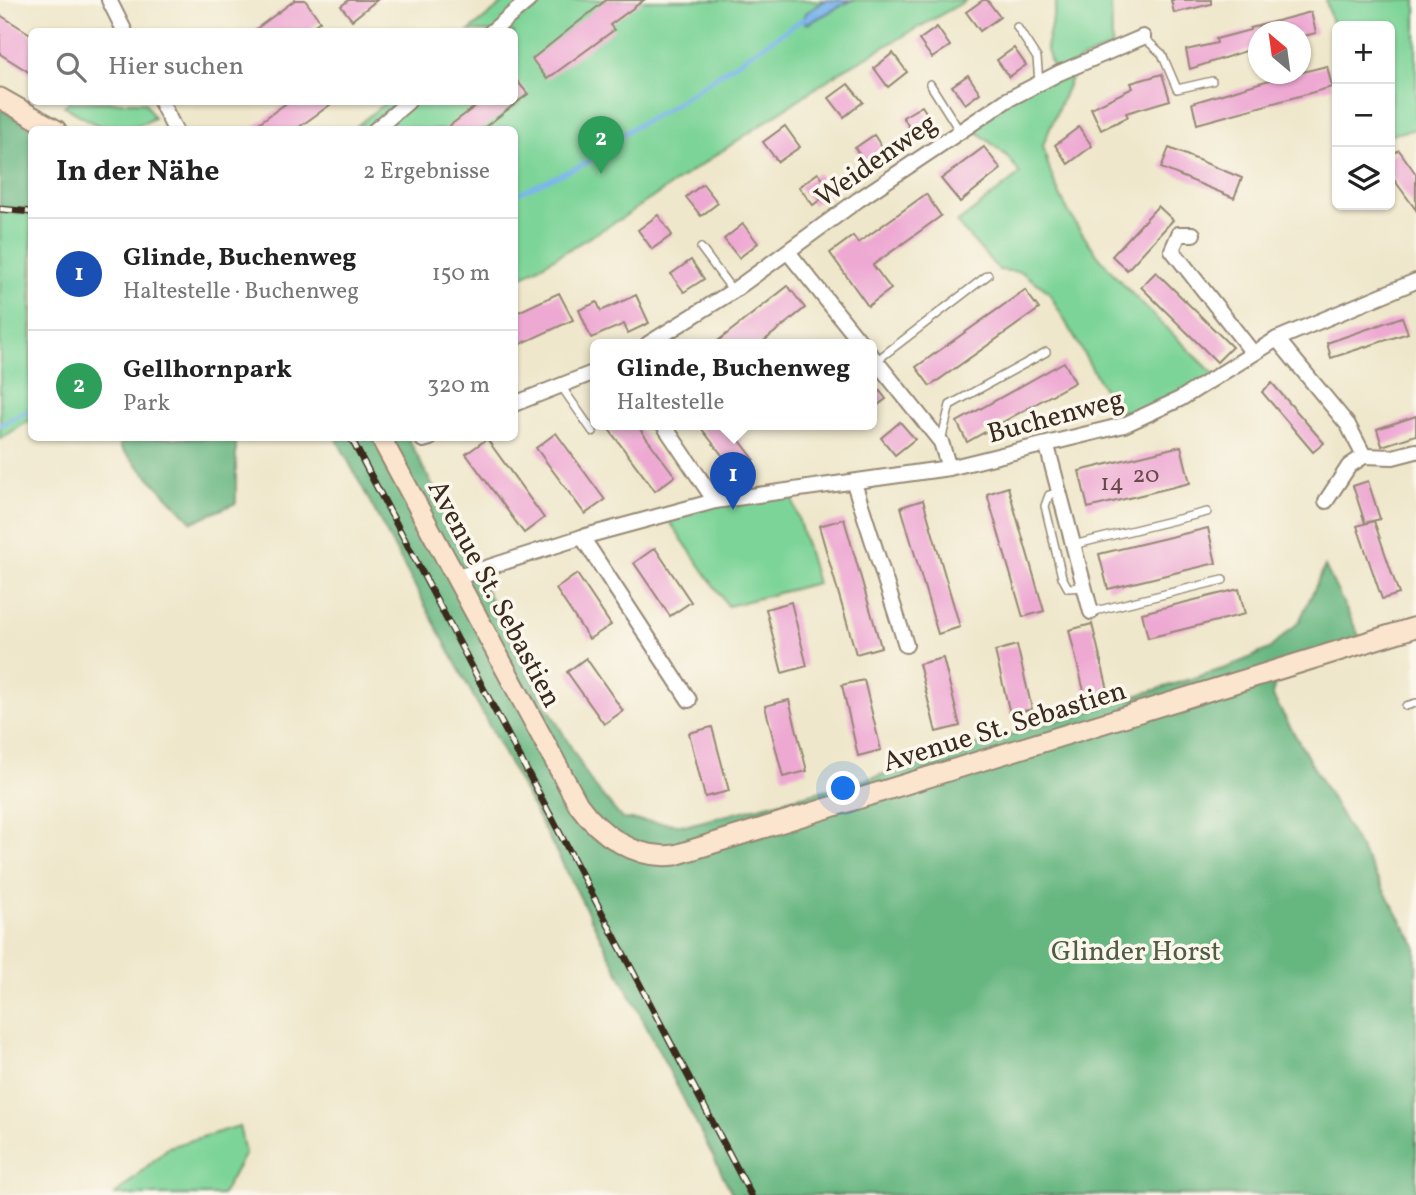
<!DOCTYPE html>
<html lang="de">
<meta charset="utf-8">
<style>
:root{--surface:#fff;--page:#f2f2f2;--text:#222;--muted:#767676;--line:#e0e0e0;--accent:#c8321e}
body{margin:0;font-family:Vollkorn,serif;background:var(--page);color:var(--text)}
.controls{position:absolute;right:21px;top:21px;display:grid;overflow:hidden;border-radius:10px;box-shadow:0 2px 5px #0004}
.controls button{width:63px;height:63px;display:grid;place-items:center;padding:0;border:0;border-bottom:2px solid var(--line);background:var(--surface);color:var(--text);font:35px sans-serif}
.compass{position:absolute;left:1248px;top:21px;width:63px;height:63px;border-radius:50%;background:var(--surface);box-shadow:0 2px 5px #0004;rotate:331deg}
.you{position:absolute;left:844px;top:789px;width:24px;height:24px;margin:-18px;border:5px solid #fff;border-radius:50%;background:#1a73e8;box-shadow:0 0 0 10px #1a73e833}
.badge{display:grid;place-items:center;width:46px;height:46px;border-radius:50%;background:var(--accent);color:#fff;font-size:23px;font-weight:700}
.pin{position:absolute;translate:-50% -58px;filter:drop-shadow(0 2px 4px #0008)}
.pin::after{content:'';position:absolute;top:37px;width:24px;height:21px;background:inherit;clip-path:polygon(0 0,100% 0,50% 100%)}
.popup{position:absolute;left:590px;top:339px;width:287px;height:91px;box-sizing:border-box;display:grid;place-content:center;border-radius:10px;background:var(--surface);filter:drop-shadow(0 2px 5px #0005);font-size:23px;white-space:nowrap;color:var(--muted)}
.popup b{font-size:26px;color:var(--text)}
.popup::after{content:'';position:absolute;left:50%;top:100%;margin-left:-14px;border:14px solid transparent;border-top-color:var(--surface)}
.list{margin:0;padding:0;list-style:none}
h2{display:flex;justify-content:space-between;align-items:center;height:91px;margin:0;padding:0 28px;font-size:30px}
h2 small{font-size:23px;font-weight:400;color:var(--muted)}
.list li{display:grid;grid-template-columns:46px 1fr auto;gap:21px;align-items:center;box-sizing:border-box;height:112px;padding:0 28px;border-top:2px solid var(--line)}
.list b{display:block;font-size:26px;white-space:nowrap}
.list p{margin:0;font-size:23px;white-space:nowrap;color:var(--muted)}
.list em{font-size:23px;font-style:normal;color:var(--muted)}
.icon{flex:none;width:38px;height:38px;fill:none;stroke:currentColor;stroke-width:2;stroke-linecap:round;stroke-linejoin:round}
.map{position:relative;flex:none;width:1416px;height:1195px;overflow:hidden}
.search{position:absolute;background:var(--surface);box-shadow:0 2px 5px #0004;left:28px;top:28px;width:490px;height:77px;display:flex;align-items:center;gap:18px;box-sizing:border-box;padding:0 24px;border-radius:10px;color:var(--muted);font-size:26px}
.panel{position:absolute;background:var(--surface);box-shadow:0 2px 5px #0004;left:28px;top:126px;width:490px;height:315px;border-radius:10px}
.map>svg:first-child{display:block}
.green{fill:#7dd498;stroke:#5c7f5b;stroke-width:2}
.forest{fill:#66b680;stroke:#50704f;stroke-width:2}
.water{fill:#7cb5ed;stroke:#5c7086;stroke-width:2}
.lines{fill:none;stroke-linecap:round;stroke-linejoin:round}
.stream{stroke:#7cb5ed;stroke-width:4.5}
.building{fill:#eea9d3}
.service-casing{stroke:#958874;stroke-width:10}
.minor-casing{stroke:#958874;stroke-width:18}
.secondary-casing{stroke:#958874;stroke-width:23}
.service{stroke:#fff;stroke-width:7}
.minor{stroke:#fff;stroke-width:14}
.secondary{stroke:#fce5cf;stroke-width:19}
.rail-casing{stroke:#3b2a1e;stroke-width:7}
.rail{stroke:#fbf7ec;stroke-width:4.5;stroke-dasharray:13;stroke-linecap:butt}
.labels{text-anchor:middle;stroke-width:7;stroke-linejoin:round;paint-order:stroke}
.number-label{font-size:24px;fill:#684a4b}
.street-label{font-size:28px;fill:#3b2a1e;stroke:#fbf7ec}
.park-label{font-size:28px;fill:#4f5d43;stroke:#fbf7ec}
</style>
<div class="map">
<svg width="1416" height="1195" viewBox="0 0 1416 1195">
<rect width="100%" height="100%" fill="#fbf7ec"/>
<filter id="ink" filterUnits="userSpaceOnUse"><feTurbulence type="fractalNoise" baseFrequency=".0143" numOctaves="2"/><feDisplacementMap in="SourceGraphic" scale="14" xChannelSelector="R" yChannelSelector="G"/><feConvolveMatrix kernelMatrix="1 2 1 2 8 2 1 2 1" color-interpolation-filters="sRGB"/></filter>
<filter id="wash" filterUnits="userSpaceOnUse"><feTurbulence type="fractalNoise" baseFrequency=".00686" numOctaves="4" result="noise"/><feDisplacementMap in="SourceGraphic" scale="28" xChannelSelector="R" yChannelSelector="G"/><feGaussianBlur stdDeviation="1.57" result="paint"/><feColorMatrix in="noise" values="0 0 0 0 0 0 0 0 0 0 0 0 0 0 0 0 0 1.4 0 .05"/><feComposite in="paint" operator="in"/></filter>
<g filter="url(#wash)">
<rect width="100%" height="100%" fill="#efe7cb"/>
<g class="green">
<polygon points="507,0 826,0 816,5 807,23 852,0 967,0 838,73 622,218 515,281 514,130 352,130 386,102 514,102 514,32 469,31"/>
<path d="M1057,0H1111L1112,46L1078,61L1043,145C1062,241 1151,311 1217,377L1124,425L1048,291L1021,272L999,270L957,223L1020,174L1008,157L965,122L1054,72L1046,47Z"/>
<polygon points="1326,0 1416,0 1416,129 1390,135 1390,26 1337,26 1337,43"/>
<path d="M69,102H145L154,118C114,140 100,127 64,106Z"/>
<polygon points="0,210 32,214 31,420 0,439"/>
<polygon points="790,490 817,583 728,606 665,515"/>
<polygon points="239,1126 245,1153 222,1195 115,1195 169,1147"/>
</g>
<g class="forest">
<polygon points="0,109 33,129 31,214 0,210"/>
<polygon points="120,438 236,438 236,503 192,522 120,447"/>
<polygon points="336,438 408,438 530,676 591,782 622,819 688,825 861,781 1229,667 1269,649 1299,622 1325,566 1363,644 1278,672 1272,695 1416,946 1416,1195 733,1195 567,872"/>
</g>
<polygon class="water" points="826,0 852,0 807,24 803,19 806,13"/>
<g class="lines">
<g class="stream">
<polyline points="514,195 587,163 629,130 667,109 803,19"/>
<polyline points="0,425 32,409"/>
</g>
</g>
<g id="blocks">
<g class="building">
<polygon points="295,0 305,0 320,21 306,32 252,32"/>
<polygon points="349,0 377,0 352,20 341,6"/>
<polygon points="606,0 644,0 610,25 614,30 547,79 532,59"/>
<polygon points="983,0 987,0 1000,17 980,31 966,12"/>
<polygon points="1171,0 1211,0 1211,4 1174,13"/>
<polygon points="1311,12 1316,33 1300,37 1300,32 1258,32 1258,47 1190,69 1186,50 1217,43 1216,39 1250,30 1250,28"/>
<polygon points="0,15 32,35 32,74 0,54"/>
<polygon points="937,27 950,46 932,58 919,40"/>
<polygon points="1014,48 1026,65 1009,77 997,60"/>
<polygon points="893,53 907,72 888,87 874,68"/>
<polygon points="1327,66 1332,87 1197,124 1192,103 1266,81"/>
<polygon points="1162,74 1170,100 1126,113 1128,117 1101,130 1091,108 1133,88 1131,83"/>
<polygon points="968,75 980,93 965,104 952,86"/>
<polygon points="514,77 528,94 481,130 444,130 481,102 514,102"/>
<polygon points="848,84 863,102 844,117 829,98"/>
<polygon points="288,102 334,102 295,130 249,130"/>
<polygon points="922,106 934,125 915,137 903,117"/>
<polygon points="785,126 800,147 778,162 763,142"/>
<polygon points="1079,127 1092,146 1068,164 1055,145"/>
<polygon points="874,135 886,153 867,166 855,148"/>
<polygon points="984,147 1001,169 960,202 941,179"/>
<polygon points="1169,148 1242,178 1234,198 1161,168"/>
<polygon points="1399,150 1416,174 1416,210 1390,174 1390,156"/>
<polygon points="818,173 832,191 813,205 799,187"/>
<polygon points="703,184 718,203 701,216 686,197"/>
<polygon points="926,194 941,216 873,265 891,289 868,306 830,253 853,236 858,243"/>
<polygon points="1158,206 1173,220 1127,270 1112,256"/>
<polygon points="658,215 672,235 652,249 638,230"/>
<polygon points="743,224 758,243 739,258 724,239"/>
<polygon points="691,260 704,279 684,292 671,274"/>
<polygon points="1156,272 1232,347 1217,362 1141,287"/>
<polygon points="788,286 805,308 760,344 714,344"/>
<polygon points="1025,290 1039,309 930,386 916,367"/>
<polygon points="559,293 573,320 514,347 514,314"/>
<polygon points="636,295 649,323 628,333 624,324 591,338 579,310 597,302 601,311"/>
<polygon points="1402,317 1408,333 1331,358 1327,343"/>
<polygon points="1064,362 1075,382 967,442 957,422"/>
<polygon points="871,379 886,399 871,410"/>
<polygon points="1272,383 1324,443 1313,452 1262,392"/>
<polygon points="1416,416 1416,435 1382,446 1377,429"/>
<polygon points="900,422 915,439 895,455 881,438"/>
<polygon points="605,424 636,424 675,476 655,491"/>
<polygon points="698,424 727,424 754,459 736,473"/>
<polygon points="556,433 605,500 585,514 536,448"/>
<polygon points="487,439 544,518 524,533 466,454"/>
<polygon points="1181,446 1190,483 1088,508 1079,471"/>
<polygon points="1368,481 1380,519 1365,523 1353,486"/>
<polygon points="1008,487 1044,611 1023,617 987,494"/>
<polygon points="923,500 960,627 938,634 901,507"/>
<polygon points="844,519 881,647 856,654 819,526"/>
<polygon points="1374,521 1399,594 1382,599 1357,526"/>
<polygon points="1208,528 1216,563 1108,589 1099,554"/>
<polygon points="655,548 691,602 670,616 634,563"/>
<polygon points="577,574 611,625 589,639 556,589"/>
<polygon points="1239,589 1245,614 1148,638 1142,613"/>
<polygon points="791,602 807,666 782,673 766,609"/>
<polygon points="1092,624 1108,690 1085,695 1069,630"/>
<polygon points="1017,645 1032,709 1010,714 995,651"/>
<polygon points="586,658 623,711 604,724 567,672"/>
<polygon points="943,658 960,726 936,732 919,664"/>
<polygon points="864,680 881,750 858,756 842,685"/>
<polygon points="789,700 807,771 783,777 765,706"/>
<polygon points="712,727 729,791 705,797 689,733"/>
</g>
</g>
</g>
<g filter="url(#ink)">
<use href="#blocks" fill-opacity="0" stroke="#958874" stroke-width="2"/>
<g class="lines">
<g class="service-casing">
<g id="service">
<polyline points="1017,27 1037,58 1039,82"/>
<polyline points="1143,37 1162,54 1177,89 1212,81"/>
<polyline points="930,84 959,130"/>
<polyline points="701,248 733,291"/>
<polyline points="876,361 988,275"/>
<polyline points="561,386 593,432"/>
<polyline points="941,441 950,405 1046,352"/>
<polyline points="1059,492 1049,495 1045,506 1062,577 1068,588 1084,587"/>
<polyline points="1073,545 1207,512"/>
<polyline points="1091,612 1223,580"/>
<polyline points="1406,706 1416,703"/>
</g>
</g>
<g class="minor-casing">
<g id="minor">
<polyline points="109,0 125,32"/>
<polyline points="491,32 529,0"/>
<polyline points="161,102 175,130"/>
<polyline points="375,130 408,102"/>
<polyline points="1193,234 1179,234 1172,250 1253,353"/>
<polyline points="788,252 862,344"/>
<polyline points="1277,339 1348,425 1364,456 1349,466 1326,501"/>
<polyline points="648,344 733,291 858,200 1007,100 1059,73 1143,37"/>
<polyline points="871,355 941,442 949,468"/>
<polyline points="514,404 595,372"/>
<polyline points="663,424 715,501"/>
<polyline points="423,440 430,438"/>
<polyline points="1047,446 1091,612"/>
<polyline points="1364,456 1393,457 1416,451"/>
<polyline points="854,483 906,645"/>
<polyline points="582,537 689,700"/>
<polyline points="455,578 582,537 715,501 949,468 1124,425 1180,399 1277,339 1416,281"/>
</g>
</g>
<g class="secondary-casing">
<g id="secondary">
<polyline points="0,98 56,130"/>
<path d="M381,438L578,804C600,835 636,860 675,855L1416,627"/>
</g>
</g>
<use href="#service" class="service"/>
<use href="#minor" class="minor"/>
<use href="#secondary" class="secondary"/>
<g class="rail-casing">
<g id="rail">
<polyline points="0,209 32,212"/>
<polyline points="351,438 751,1195"/>
</g>
</g>
<use href="#rail" class="rail"/>
</g>
</g>
<g class="labels">
<g class="number-label">
<text x="1146" y="482">20</text>
<text x="1112" y="490">14</text>
</g>
<g class="street-label">
<text transform="translate(875 159) rotate(-35)" y="10">Weidenweg</text>
<text transform="translate(1055 415) rotate(-15)" y="10">Buchenweg</text>
<text transform="translate(496 593) rotate(62)" y="10">Avenue St. Sebastien</text>
<text transform="translate(1004 725) rotate(-17)" y="10">Avenue St. Sebastien</text>
</g>
<g class="park-label">
<text x="1136" y="960">Glinder Horst</text>
</g>
</g>
</svg>
<div class="controls">
<button>+</button>
<button>−</button>
<button><svg class="icon" aria-label="layers" viewBox="0 0 24 24"><path d="M12 4l9 5-9 5-9-5zM3 14l9 5 9-5"/></svg></button>
</div>
<svg class="compass" viewBox="-18 -18 36 36"><path d="M0-13l5 13h-10z" fill="#e53935"/><path d="M0 13l5-13h-10z" fill="#767676"/></svg>
<div class="you"></div>
<div class="pin badge" style="left:733px;top:510px;background:#1a4fb4">1</div>
<div class="popup"><b>Glinde, Buchenweg</b>Haltestelle</div>
<div class="pin badge" style="left:601px;top:174px;background:#2e9e5b">2</div>
<div class="search"><svg class="icon" aria-label="search" viewBox="0 0 24 24"><circle cx="10" cy="10" r="6"/><path d="M15 15l6 6"/></svg>Hier suchen</div>
<section class="panel">
<h2>In der Nähe<small>2 Ergebnisse</small></h2>
<ul class="list">
<li><span class="badge" style="background:#1a4fb4">1</span><div><b>Glinde, Buchenweg</b><p>Haltestelle · Buchenweg</p></div><em>150 m</em></li>
<li><span class="badge" style="background:#2e9e5b">2</span><div><b>Gellhornpark</b><p>Park</p></div><em>320 m</em></li>
</ul>
</section>
</div>
